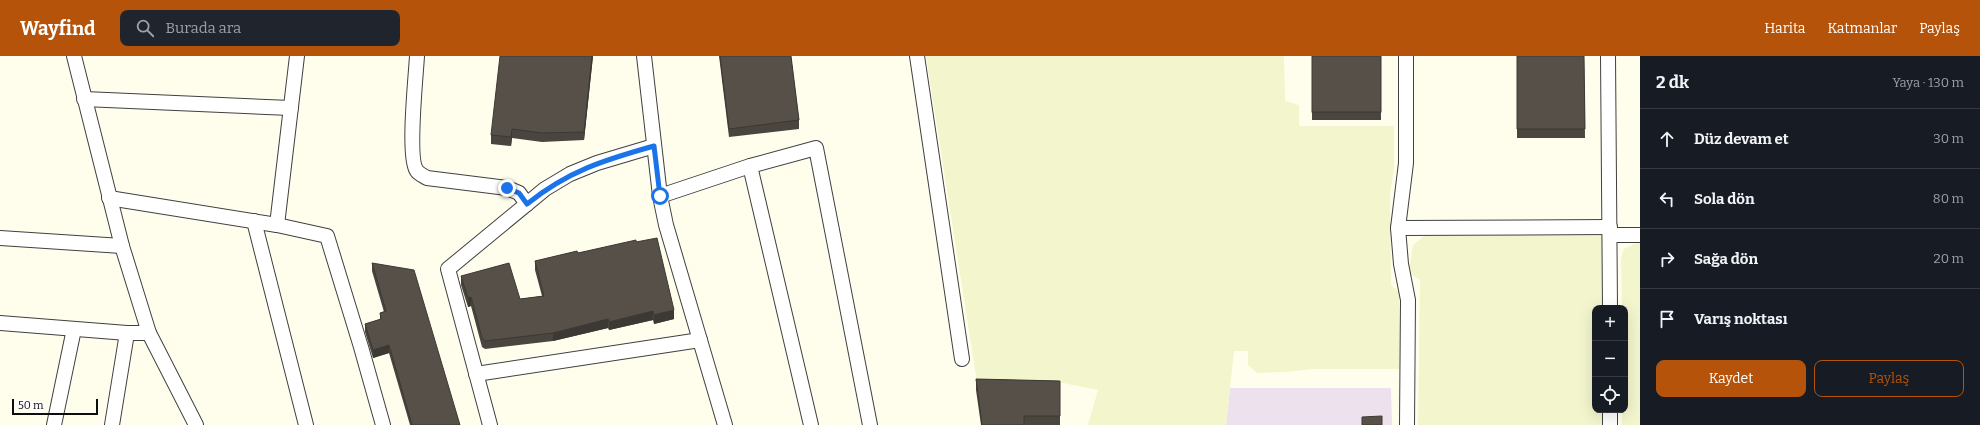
<!DOCTYPE html>
<html lang="tr">
<meta charset="utf-8">
<style>
:root{--surface:#171b24;--page:#20242c;--text:#f1f3f6;--muted:#9ea1a6;--line:#363941;--accent:#b45309}
body{margin:0;font-family:Bitter,serif;background:var(--page);color:var(--text)}
.controls{position:absolute;right:12px;bottom:12px;display:grid;overflow:hidden;border-radius:8px;box-shadow:0 4px 16px #0002}
.controls button{width:36px;height:36px;display:grid;place-items:center;padding:0;border:0;border-bottom:1px solid var(--line);background:var(--surface);color:var(--text);font:20px sans-serif}
.scale{position:absolute;left:12px;bottom:10px;width:86px;box-sizing:border-box;padding-left:4px;border:2px solid #0d0d0d;border-top:0;font-size:11px;line-height:14px;white-space:nowrap;color:#0d0d0d;-webkit-text-stroke:3px #fff;paint-order:stroke}
.stop{position:absolute;width:12px;height:12px;margin:-9px;border:3px solid #1a73e8;border-radius:50%;background:#fff}
.stop.end{background:#1a73e8;border-color:#fff;box-shadow:0 1px 4px #0008}
.list{margin:0;padding:0;list-style:none}
h2{display:flex;justify-content:space-between;align-items:center;height:52px;margin:0;padding:0 16px;font-size:17px}
h2 small{font-size:13px;font-weight:400;color:var(--muted)}
.list li{display:grid;grid-template-columns:26px 1fr auto;gap:12px;align-items:center;box-sizing:border-box;height:60px;padding:0 16px;border-top:1px solid var(--line)}
.list b{display:block;font-size:15px;white-space:nowrap}
.list em{font-size:13px;font-style:normal;color:var(--muted)}
.actions{display:flex;gap:8px;padding:12px 16px}
.actions a{flex:1;padding:9px 0;border:1px solid var(--accent);border-radius:8px;text-align:center;font-size:14px;color:var(--accent)}
.actions .main{background:var(--accent);color:#fff}
.icon{flex:none;width:22px;height:22px;fill:none;stroke:currentColor;stroke-width:2;stroke-linecap:round;stroke-linejoin:round}
.map{position:relative;flex:none;width:1640px;height:369px;overflow:hidden}
header{display:flex;align-items:center;gap:24px;box-sizing:border-box;height:56px;padding:0 20px;background:var(--accent);color:#fff}
header strong{font-size:19px}
nav{display:flex;gap:22px;margin-inline-start:auto;font-size:14px}
.search{width:280px;height:36px;background:var(--page);display:flex;align-items:center;gap:10px;box-sizing:border-box;padding:0 14px;border-radius:8px;color:var(--muted);font-size:15px}
main{display:flex}
aside{flex:1;background:var(--surface)}
.map>svg:first-child{display:block}
.industrial{fill:#ece1ec}
.farmland{fill:#f3f5cd}
.lines{fill:none;stroke-linecap:round;stroke-linejoin:round}
.minor-casing{stroke:#404040;stroke-width:16}
.minor{stroke:#fff;stroke-width:14}
.wall{fill:#4a453f}
.shaded-wall{fill:#3c3833}
.building{fill:#565049;stroke:#3c3833}
.route{stroke:#1a73e8;stroke-width:5}
</style>
<header>
<strong>Wayfind</strong>
<div class="search"><svg class="icon" aria-label="search" viewBox="0 0 24 24"><circle cx="10" cy="10" r="6"/><path d="M15 15l6 6"/></svg>Burada ara</div>
<nav><a>Harita</a><a>Katmanlar</a><a>Paylaş</a></nav>
</header>
<main>
<div class="map">
<svg width="1640" height="369" viewBox="0 0 1640 369">
<rect width="100%" height="100%" fill="#fffeed"/>
<polygon class="industrial" points="1230,332 1391,332 1392,369 1226,369"/>
<g class="farmland">
<polygon points="926,0 1284,0 1285,45 1299,49 1299,70 1394,70 1394,113 1390,137 1391,229 1399,236 1401,313 1313,313 1286,316 1257,317 1248,309 1248,295 1234,295 1226,369 1088,369 1098,334 1058,326 977,326"/>
<polygon points="1602,178 1602,252 1595,252 1595,354 1603,354 1603,369 1418,369 1420,224 1409,217 1413,189 1424,180"/>
<polygon points="1640,187 1640,369 1622,369 1622,354 1625,354 1625,252 1622,252 1621,202 1624,193 1634,188"/>
</g>
<g class="lines">
<g class="minor-casing">
<g id="minor">
<polyline points="74,0 122,190 149,277 196,369"/>
<path d="M417,0C416,19 407,103 417,115C419,118 424,120 427,122L507,132L519,137L527,148"/>
<polyline points="644,0 660,140 666,169 725,369"/>
<polyline points="917,0 962,303"/>
<polyline points="1406,0 1406,107 1398,172 1401,208 1408,244 1407,369"/>
<polyline points="1608,0 1610,252"/>
<polyline points="84,43 291,52"/>
<polyline points="750,110 811,369"/>
<polyline points="660,140 750,110 816,92 870,369"/>
<polyline points="109,142 277,169 327,180 361,291 383,369"/>
<polyline points="254,165 306,369"/>
<polyline points="277,169 297,0"/>
<polyline points="1398,172 1610,171"/>
<polyline points="1610,179 1640,179"/>
<polyline points="0,182 122,190"/>
<polyline points="0,267 127,277 149,277"/>
<polyline points="476,318 700,284"/>
<polyline points="54,369 74,273"/>
<polyline points="112,369 127,277"/>
<polyline points="490,369 448,213 545,133 570,118 597,107 654,90"/>
<polyline points="1610,369 1610,354"/>
</g>
</g>
<use href="#minor" class="minor"/>
</g>
<g class="wall">
<polygon points="593,0 584,84 542,86 512,82 511,90 491,88 491,79"/>
<polygon points="719,0 791,0 799,64 799,73 729,81"/>
<rect x="1312" y="0" width="69" height="64"/>
<polygon points="1517,0 1584,0 1585,82 1517,82"/>
<polygon points="636,186 674,263 654,268 653,264 609,274 608,272 553,285 485,293 482,291 471,250 468,251 461,229 461,220 520,243 542,240 535,214 535,205"/>
<polygon points="372,207 460,369 410,369 389,297 373,302 365,276 365,268 380,264 380,257 384,256 372,215"/>
<polygon points="976,323 1060,325 1060,369 981,369 976,334"/>
</g>
<g class="shaded-wall">
<polygon points="592,0 593,0 584,84 584,76"/>
<polygon points="512,73 512,82 511,90 511,81"/>
<polygon points="471,241 471,250 468,251 468,242"/>
<polygon points="674,254 674,263 654,268 654,259"/>
<polygon points="653,255 653,264 609,274 609,266"/>
<polygon points="608,263 608,272 553,285 553,277"/>
<polygon points="389,289 389,297 373,302 373,294"/>
</g>
<g class="building">
<polygon points="500,0 592,0 584,76 542,77 512,73 511,81 491,79"/>
<polygon points="720,0 791,0 799,64 729,73"/>
<rect x="1312" y="0" width="69" height="56"/>
<polygon points="1517,0 1584,0 1585,73 1517,73"/>
<polygon points="657,182 674,254 654,259 653,255 609,266 608,263 553,277 485,285 482,282 471,241 468,242 461,220 509,207 520,243 544,240 535,205 577,195 578,197 636,184 636,186"/>
<polygon points="372,207 414,214 460,369 412,369 389,289 373,294 365,268 381,263 380,257 386,255"/>
<polygon points="976,323 1060,325 1060,360 1024,360 1024,369 982,369"/>
<polygon points="1382,360 1382,369 1362,369 1362,361"/>
</g>
<g class="lines">
<path class="route" d="M507,132L519,137L527,148C568,115 604,104 654,90L660,140"/>
</g>
</svg>
<div class="controls">
<button>+</button>
<button>−</button>
<button><svg class="icon" aria-label="locate" viewBox="0 0 24 24"><circle cx="12" cy="12" r="6"/><path d="M12 2v4M12 18v4M2 12h4M18 12h4"/></svg></button>
</div>
<div class="scale">50 m</div>
<div class="stop" style="left:660px;top:140px"></div>
<div class="stop end" style="left:507px;top:132px"></div>
</div>
<aside>
<h2>2 dk<small>Yaya · 130 m</small></h2>
<ul class="list">
<li><svg class="icon" aria-label="ahead" viewBox="0 0 24 24"><path d="M12 20V5M6 11l6-6 6 6"/></svg><div><b>Düz devam et</b></div><em>30 m</em></li>
<li><svg class="icon" aria-label="left" viewBox="0 0 24 24"><path d="M17 20v-9H6M10 6l-5 5 5 5"/></svg><div><b>Sola dön</b></div><em>80 m</em></li>
<li><svg class="icon" aria-label="right" viewBox="0 0 24 24"><path d="M7 20v-9h11M14 6l5 5-5 5"/></svg><div><b>Sağa dön</b></div><em>20 m</em></li>
<li><svg class="icon" aria-label="arrive" viewBox="0 0 24 24"><path d="M6 21V4h12l-3 4 3 4H6"/></svg><div><b>Varış noktası</b></div></li>
</ul>
<div class="actions"><a class="main">Kaydet</a><a>Paylaş</a></div>
</aside>
</main>
